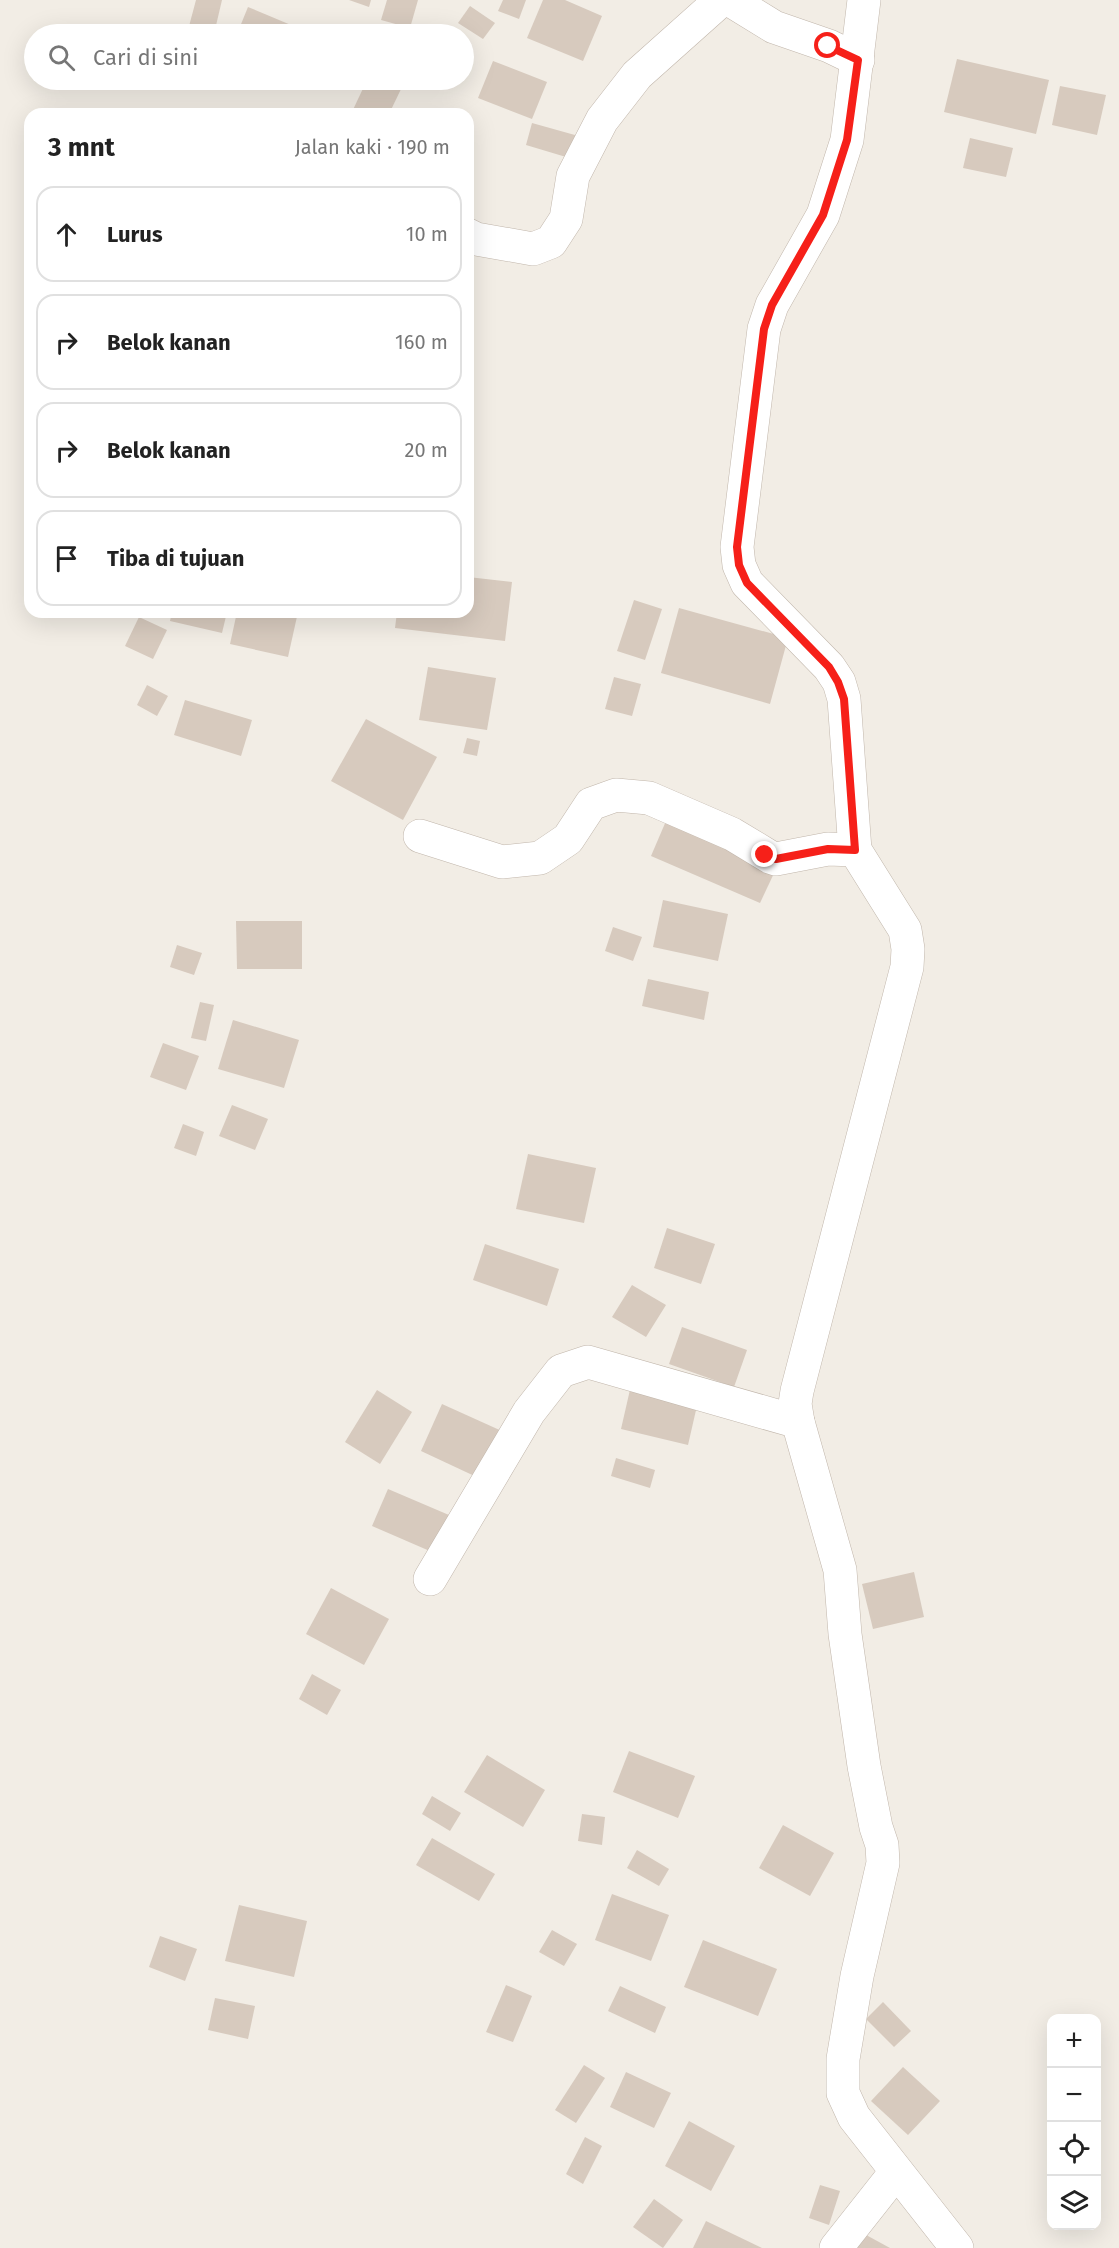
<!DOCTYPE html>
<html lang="id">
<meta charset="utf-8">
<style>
:root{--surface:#fff;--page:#f2f2f2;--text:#222;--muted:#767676;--line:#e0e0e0}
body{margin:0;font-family:"Fira Sans",sans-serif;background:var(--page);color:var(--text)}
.controls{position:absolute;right:18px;bottom:18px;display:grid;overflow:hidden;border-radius:12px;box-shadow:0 6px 24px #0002}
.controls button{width:54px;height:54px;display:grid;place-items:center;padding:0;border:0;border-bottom:2px solid var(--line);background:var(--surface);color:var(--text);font:30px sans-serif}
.stop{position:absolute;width:18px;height:18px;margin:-14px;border:4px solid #f62019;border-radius:50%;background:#fff}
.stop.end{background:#f62019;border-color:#fff;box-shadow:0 2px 6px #0008}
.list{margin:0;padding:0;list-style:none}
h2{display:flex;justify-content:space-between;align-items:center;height:78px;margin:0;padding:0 24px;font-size:26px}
h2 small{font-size:20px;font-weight:400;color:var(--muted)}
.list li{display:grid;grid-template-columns:39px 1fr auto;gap:18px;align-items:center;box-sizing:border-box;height:96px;margin:0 12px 12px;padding:0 12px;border:2px solid var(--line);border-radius:18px}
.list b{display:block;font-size:22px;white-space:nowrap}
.list em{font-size:20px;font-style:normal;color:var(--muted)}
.icon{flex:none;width:33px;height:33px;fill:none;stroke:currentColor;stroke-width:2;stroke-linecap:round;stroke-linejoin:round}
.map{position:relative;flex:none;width:1119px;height:2248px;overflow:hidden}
.search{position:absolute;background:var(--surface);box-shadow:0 6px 24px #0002;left:24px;top:24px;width:450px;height:66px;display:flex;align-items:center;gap:15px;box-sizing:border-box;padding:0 21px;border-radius:33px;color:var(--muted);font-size:22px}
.panel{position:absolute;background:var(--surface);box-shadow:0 6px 24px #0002;left:24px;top:108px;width:450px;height:510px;border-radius:18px}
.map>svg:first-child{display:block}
.building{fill:#d7cabe}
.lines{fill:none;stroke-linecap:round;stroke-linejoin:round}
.minor-casing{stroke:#c1b6ab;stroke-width:34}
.minor{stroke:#fff;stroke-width:33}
.route{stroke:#f62019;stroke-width:8}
</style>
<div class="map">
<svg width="1119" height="2248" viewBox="0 0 1119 2248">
<rect width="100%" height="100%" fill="#f2ede5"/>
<g class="building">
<polygon points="196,0 222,0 214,34 188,30"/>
<polygon points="349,0 371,0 369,7"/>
<polygon points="387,0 418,0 410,28 381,20"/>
<polygon points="503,0 526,0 519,19 498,11"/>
<polygon points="543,0 565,0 602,16 583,61 527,38"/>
<polygon points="470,6 495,23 483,39 458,23"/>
<polygon points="248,7 310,33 310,34 237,34"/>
<polygon points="957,59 1049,80 1036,134 944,112"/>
<polygon points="493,61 547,82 532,119 478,98"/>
<polygon points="270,80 291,80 288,87"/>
<polygon points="367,80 385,80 402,87 389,114 351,114"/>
<polygon points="1060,86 1106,95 1097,135 1052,125"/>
<polygon points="532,123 582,137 576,160 526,145"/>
<polygon points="970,138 1013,148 1006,177 963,168"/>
<polygon points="468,577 512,582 505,641 395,628 397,612 468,612"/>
<polygon points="634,600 662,609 645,660 617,651"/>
<polygon points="679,608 788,638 770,704 661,673"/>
<polygon points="172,612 227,612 222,633 170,621"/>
<polygon points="237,612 298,612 288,657 230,644"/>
<polygon points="361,612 382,612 381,616"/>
<polygon points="139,617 167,630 153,659 125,646"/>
<polygon points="428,667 496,678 487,730 419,720"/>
<polygon points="614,677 641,684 632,716 605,709"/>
<polygon points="147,685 168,696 157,716 137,705"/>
<polygon points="185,700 252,720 241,756 174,735"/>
<polygon points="366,719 437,757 403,820 331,781"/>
<polygon points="467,738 480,741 477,756 463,753"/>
<polygon points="666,821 776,869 760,903 651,856"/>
<polygon points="663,900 728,914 718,961 653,947"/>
<polygon points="236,921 302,921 302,969 237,969"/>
<polygon points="613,927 642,937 633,961 605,951"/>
<polygon points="177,945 202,953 194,975 170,967"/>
<polygon points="648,979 709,992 704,1020 642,1006"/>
<polygon points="200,1002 214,1005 206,1041 191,1038"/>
<polygon points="233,1020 299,1040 284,1088 218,1069"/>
<polygon points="163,1043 199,1056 186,1090 150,1077"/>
<polygon points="232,1105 268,1119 255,1150 219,1136"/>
<polygon points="183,1124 204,1132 196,1156 174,1148"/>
<polygon points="528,1154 596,1168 584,1223 516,1209"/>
<polygon points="667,1228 715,1244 701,1284 654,1268"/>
<polygon points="485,1244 559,1269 547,1306 473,1280"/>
<polygon points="632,1285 666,1305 646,1337 612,1317"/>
<polygon points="682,1327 747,1350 734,1387 669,1364"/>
<polygon points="632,1381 699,1397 688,1445 621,1429"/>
<polygon points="377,1390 412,1412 380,1464 345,1442"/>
<polygon points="442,1404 504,1432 483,1480 421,1451"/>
<polygon points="616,1458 655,1470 650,1488 611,1476"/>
<polygon points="388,1489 456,1518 439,1555 372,1526"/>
<polygon points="914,1572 924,1617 873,1629 862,1584"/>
<polygon points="331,1588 389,1619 364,1665 306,1634"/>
<polygon points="312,1674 341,1690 327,1715 299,1699"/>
<polygon points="629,1751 695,1776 678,1818 613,1792"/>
<polygon points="487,1755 545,1790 523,1827 464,1792"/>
<polygon points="432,1796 461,1813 450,1831 422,1814"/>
<polygon points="582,1814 605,1817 602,1845 578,1841"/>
<polygon points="783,1825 834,1853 810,1896 759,1868"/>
<polygon points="432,1838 495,1874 479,1901 416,1865"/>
<polygon points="637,1850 669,1869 659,1886 627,1868"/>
<polygon points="612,1894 669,1915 651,1961 595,1940"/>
<polygon points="239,1905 307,1921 294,1977 225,1961"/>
<polygon points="552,1930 577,1944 564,1966 539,1952"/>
<polygon points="160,1936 197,1949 185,1981 149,1967"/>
<polygon points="703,1940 777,1969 758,2016 684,1987"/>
<polygon points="506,1985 532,1996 513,2042 486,2032"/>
<polygon points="620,1986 666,2007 655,2033 608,2011"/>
<polygon points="215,1998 255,2006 248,2039 208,2030"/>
<polygon points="883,2002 911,2031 894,2047 866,2019"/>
<polygon points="584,2065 605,2078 576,2123 555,2110"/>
<polygon points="903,2067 940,2101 908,2135 871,2101"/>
<polygon points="626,2072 671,2093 654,2128 610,2107"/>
<polygon points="689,2121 735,2146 711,2191 665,2166"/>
<polygon points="585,2137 602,2146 583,2184 566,2174"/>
<polygon points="820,2185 840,2191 829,2225 809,2218"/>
<polygon points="654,2199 683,2220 663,2248 633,2227"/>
<polygon points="706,2221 762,2248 693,2248"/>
<polygon points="857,2230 890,2248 848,2248"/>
</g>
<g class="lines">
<g class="minor-casing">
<g id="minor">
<polyline points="730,0 774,27 829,46 858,60"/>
<polyline points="864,0 847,140 823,215 772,305 764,329 737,547 739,565 747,583 829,667 839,682 844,699 855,850 905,930 908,949 907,967 797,1391 795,1404 798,1422 840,1570 845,1634 864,1766 876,1827 882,1845 883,1863 857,1976 843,2059 843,2093 854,2117 957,2248"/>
<polyline points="468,235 476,239 533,249 551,242 566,219 573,176 602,120 637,75 721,0"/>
<polyline points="420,836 502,862 540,858 568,839 591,804 616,795 649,798 732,834 770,857 776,859 828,849 855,850"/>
<polyline points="430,1579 529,1412 561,1371 588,1362 798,1422"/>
<polyline points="836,2248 896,2172"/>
</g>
</g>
<use href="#minor" class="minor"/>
</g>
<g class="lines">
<polyline class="route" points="765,855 776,859 828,849 855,850 844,699 838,682 829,667 747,583 739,565 737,547 764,329 772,305 823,215 847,140 858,60 828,46"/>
</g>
</svg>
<div class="controls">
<button>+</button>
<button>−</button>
<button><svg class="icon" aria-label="locate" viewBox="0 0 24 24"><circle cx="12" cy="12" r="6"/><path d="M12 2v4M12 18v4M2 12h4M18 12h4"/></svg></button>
<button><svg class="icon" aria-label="layers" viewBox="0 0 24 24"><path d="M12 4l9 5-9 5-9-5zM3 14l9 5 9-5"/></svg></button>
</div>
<div class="stop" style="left:828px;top:46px"></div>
<div class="stop end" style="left:765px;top:855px"></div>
<div class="search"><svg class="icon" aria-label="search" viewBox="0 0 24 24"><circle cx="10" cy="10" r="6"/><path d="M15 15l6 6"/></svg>Cari di sini</div>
<section class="panel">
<h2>3 mnt<small>Jalan kaki · 190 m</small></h2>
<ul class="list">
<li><svg class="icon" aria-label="ahead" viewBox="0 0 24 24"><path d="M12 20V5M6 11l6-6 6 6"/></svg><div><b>Lurus</b></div><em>10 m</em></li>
<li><svg class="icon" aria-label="right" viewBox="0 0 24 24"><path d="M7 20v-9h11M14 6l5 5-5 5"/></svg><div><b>Belok kanan</b></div><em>160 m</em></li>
<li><svg class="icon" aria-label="right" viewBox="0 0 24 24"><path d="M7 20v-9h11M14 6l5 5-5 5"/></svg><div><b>Belok kanan</b></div><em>20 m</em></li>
<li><svg class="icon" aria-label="arrive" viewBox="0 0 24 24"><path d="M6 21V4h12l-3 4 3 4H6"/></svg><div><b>Tiba di tujuan</b></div></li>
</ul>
</section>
</div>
